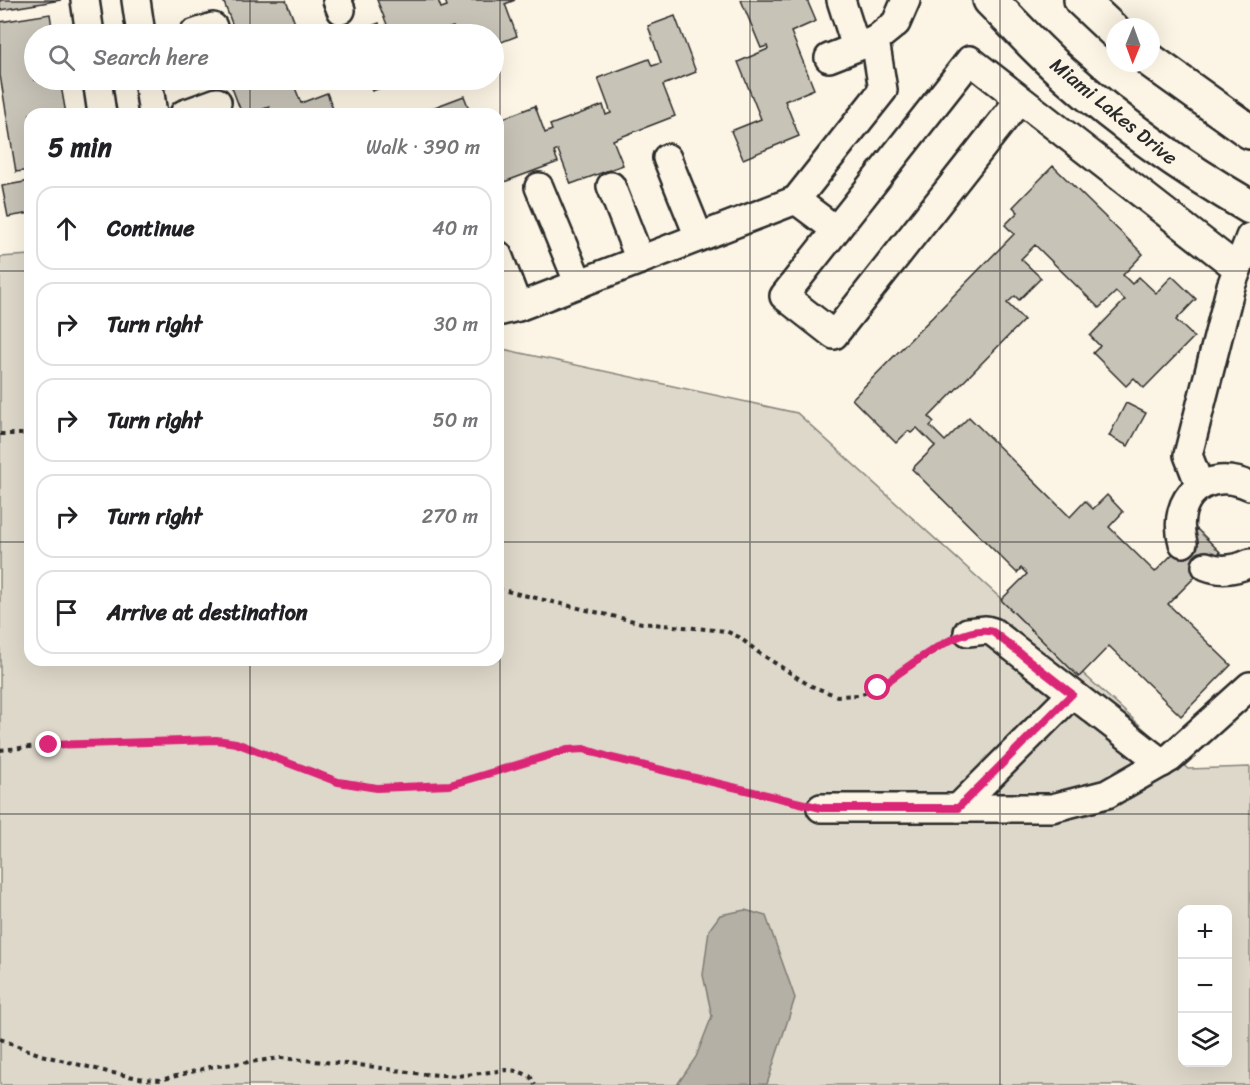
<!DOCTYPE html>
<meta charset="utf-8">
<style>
:root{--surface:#fff;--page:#f2f2f2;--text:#202124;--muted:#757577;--line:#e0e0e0}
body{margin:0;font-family:Sriracha,sans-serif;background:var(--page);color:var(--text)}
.controls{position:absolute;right:18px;bottom:18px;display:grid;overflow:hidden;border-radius:12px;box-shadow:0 6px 24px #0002}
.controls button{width:54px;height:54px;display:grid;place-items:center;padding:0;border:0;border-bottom:2px solid var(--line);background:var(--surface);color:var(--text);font:30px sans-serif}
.compass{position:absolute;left:1106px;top:18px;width:54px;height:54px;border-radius:50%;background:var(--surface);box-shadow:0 6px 24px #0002;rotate:181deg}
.stop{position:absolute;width:18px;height:18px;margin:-14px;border:4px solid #db2777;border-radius:50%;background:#fff}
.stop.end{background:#db2777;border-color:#fff;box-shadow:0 2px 6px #0008}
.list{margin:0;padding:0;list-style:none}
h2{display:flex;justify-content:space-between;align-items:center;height:78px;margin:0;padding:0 24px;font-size:26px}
h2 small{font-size:20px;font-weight:400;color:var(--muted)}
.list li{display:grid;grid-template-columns:39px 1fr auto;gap:18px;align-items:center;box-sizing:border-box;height:84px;margin:0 12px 12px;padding:0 12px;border:2px solid var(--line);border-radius:18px}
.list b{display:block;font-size:22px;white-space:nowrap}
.list em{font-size:20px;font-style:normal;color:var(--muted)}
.icon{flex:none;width:33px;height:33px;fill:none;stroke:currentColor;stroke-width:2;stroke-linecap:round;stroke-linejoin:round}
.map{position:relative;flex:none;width:1250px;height:1085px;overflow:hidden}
.search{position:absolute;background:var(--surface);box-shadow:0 6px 24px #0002;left:24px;top:24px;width:480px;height:66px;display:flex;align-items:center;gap:15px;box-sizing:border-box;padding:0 21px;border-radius:33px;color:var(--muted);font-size:22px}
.panel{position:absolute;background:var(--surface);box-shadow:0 6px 24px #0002;left:24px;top:108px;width:480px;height:558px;border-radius:18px}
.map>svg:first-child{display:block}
.green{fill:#ded8ca;stroke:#84827a;stroke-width:1.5;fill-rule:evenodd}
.water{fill:#b4b0a5;stroke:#7d7b74;stroke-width:1.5}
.building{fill:#c8c3b7;stroke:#2b2b2b;stroke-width:1.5}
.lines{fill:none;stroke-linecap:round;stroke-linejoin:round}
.minor-casing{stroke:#2b2b2b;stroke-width:32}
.major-casing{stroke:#2b2b2b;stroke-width:38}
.path{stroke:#2b2b2b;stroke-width:4;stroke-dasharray:4.5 4.5;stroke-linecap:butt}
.minor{stroke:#fcf5e5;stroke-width:27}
.major{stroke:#fcf5e5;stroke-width:33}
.route{stroke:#db2777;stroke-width:8}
.grid{fill:none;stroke:#2b2b2b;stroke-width:1.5;stroke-opacity:0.55}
.labels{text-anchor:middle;stroke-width:5;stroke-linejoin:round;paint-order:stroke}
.street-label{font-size:20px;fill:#2b2b2b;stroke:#fcf5e5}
</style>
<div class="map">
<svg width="1250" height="1085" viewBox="0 0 1250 1085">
<rect width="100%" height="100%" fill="#fcf5e5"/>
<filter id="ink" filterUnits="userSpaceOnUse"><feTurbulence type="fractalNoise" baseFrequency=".0167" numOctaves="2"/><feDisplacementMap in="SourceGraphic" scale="12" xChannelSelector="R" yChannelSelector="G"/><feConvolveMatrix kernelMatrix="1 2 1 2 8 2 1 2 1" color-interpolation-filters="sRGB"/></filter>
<g filter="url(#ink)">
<path class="green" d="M30,255V660H498V348L797,413L1188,769L1250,767V1085H0V257ZM1182,910H1228V1062H1182Z"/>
<polygon class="water" points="745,910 766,916 795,998 767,1084 677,1085 696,1057 712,1016 703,975 709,930 720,915"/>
<g class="building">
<polygon points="0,0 61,0 0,10"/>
<polygon points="223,0 286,0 298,31 287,34 236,34"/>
<polygon points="377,0 438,0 441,8 447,6 445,0 515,0 505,4 517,36 494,45 494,34 456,34 453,27 432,34 351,34 379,23 381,30 388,27"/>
<polygon points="741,0 807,0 816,21 791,32 814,89 785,101 799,136 743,159 731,131 761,119 738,62 768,49 767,46 761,48"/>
<polygon points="50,14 53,34 34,34 34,80 60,80 66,114 30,114 30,170 16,172 0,75 0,22"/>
<polygon points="675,16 696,72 663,85 675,116 613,140 623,165 571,184 558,150 554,152 558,162 504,182 498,167 498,120 535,106 545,133 552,130 550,125 603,105 606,115 611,113 598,78 649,59 652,66 661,63 648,26"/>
<polygon points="229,80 292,80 301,103 327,93 335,114 272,114 269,107 250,114 242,114"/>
<polygon points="367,80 400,80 401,81 372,91"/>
<polygon points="464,96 471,114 416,114"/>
<polygon points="1053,166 1143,254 1123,275 1132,284 1139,277 1156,293 1172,276 1196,299 1176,320 1194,337 1144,388 1134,378 1126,386 1093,353 1100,346 1090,336 1125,300 1116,292 1099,308 1035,245 1021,259 1041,278 1019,300 1015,296 1007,303 1024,320 929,417 934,422 930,426 945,441 969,417 1070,517 1085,501 1093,509 1107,495 1123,512 1109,527 1155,572 1197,529 1220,552 1168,604 1231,665 1181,716 1109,646 1079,677 1001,600 1027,574 1021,568 1017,573 912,469 935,446 917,428 911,433 908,431 896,443 852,399 1014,234 1005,225 1018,212 1013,207"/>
<polygon points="30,181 30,213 8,217 2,186"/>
<polygon points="1126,403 1146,413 1128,446 1109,436"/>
</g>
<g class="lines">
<g class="minor-casing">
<g id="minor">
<polyline points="85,0 90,34"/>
<polyline points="136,0 141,34"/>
<polyline points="337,0 341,10"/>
<polyline points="841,0 856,47"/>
<polyline points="193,34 213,27"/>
<polyline points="829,58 875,40"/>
<polyline points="97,80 102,114"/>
<polyline points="148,80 153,114"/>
<polyline points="1020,99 970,60 784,296 834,335 1020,99 1237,268"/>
<polyline points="184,114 217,102"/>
<polyline points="667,158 699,237"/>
<polyline points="611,186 640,260"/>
<polyline points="539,187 579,284"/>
<polyline points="836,230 796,200 883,90 875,40 896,23 906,0"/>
<polyline points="498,255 518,307"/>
<polyline points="498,312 518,307 796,200"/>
<polyline points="1200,486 1188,455 1231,286 1250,237"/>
<path d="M1183,543C1170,497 1207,466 1250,486"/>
<path d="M1206,566C1221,572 1235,570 1250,563"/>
<polyline points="968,632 986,630 993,632 1162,763"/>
<polyline points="821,808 1052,808 1107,794 1170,758 1250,686"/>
<polyline points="958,808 1072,694"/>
</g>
</g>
<g class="major-casing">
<g id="major">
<path d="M990,0C1016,26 1040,53 1068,77C1124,127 1185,169 1250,207"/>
<polyline points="1081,0 1115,32"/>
<polyline points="1151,61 1250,132"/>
</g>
</g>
<g class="path">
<polyline points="0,434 30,434"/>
<polyline points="498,589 642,623 726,631 739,637 758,652 809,685 837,696 859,695 878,688 948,641"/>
<polyline points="0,750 49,745 216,740 236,743 338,781 377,787 450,785 567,750 583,749 612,758 799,803"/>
<polyline points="0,1039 41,1055 108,1072 144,1079 161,1080 210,1067 281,1058 368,1066 422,1074 457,1076 506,1070 518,1071 530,1076 535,1085"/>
</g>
<use href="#minor" class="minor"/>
<use href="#major" class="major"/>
</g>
</g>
<g class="lines" filter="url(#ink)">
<path class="route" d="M49,745L216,740L236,743L338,782L377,788L450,785L567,750L584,749L612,758L821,808H958L1072,694L993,632C960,623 906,669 878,688"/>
</g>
<path class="grid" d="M250,0V34M500,0V1085M750,0V1085M1000,0V1085M250,80V114M0,271H30M498,271H1250M0,542H30M498,542H1250M250,660V1085M0,814H1250"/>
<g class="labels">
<g class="street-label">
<text transform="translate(1114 111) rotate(39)" y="7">Miami Lakes Drive</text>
</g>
</g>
</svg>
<div class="controls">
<button>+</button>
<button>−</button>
<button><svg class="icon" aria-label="layers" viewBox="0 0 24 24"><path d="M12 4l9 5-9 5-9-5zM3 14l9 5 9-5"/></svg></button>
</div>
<svg class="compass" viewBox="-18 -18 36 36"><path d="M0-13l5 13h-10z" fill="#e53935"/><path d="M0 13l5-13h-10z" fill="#757577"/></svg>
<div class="stop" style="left:878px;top:688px"></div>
<div class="stop end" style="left:49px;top:745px"></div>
<div class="search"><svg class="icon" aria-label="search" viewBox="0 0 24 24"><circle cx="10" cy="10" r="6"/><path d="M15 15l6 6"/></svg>Search here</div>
<section class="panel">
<h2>5 min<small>Walk · 390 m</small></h2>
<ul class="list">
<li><svg class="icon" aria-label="ahead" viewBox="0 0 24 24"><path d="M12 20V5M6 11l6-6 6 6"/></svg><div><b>Continue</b></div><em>40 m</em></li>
<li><svg class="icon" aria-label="right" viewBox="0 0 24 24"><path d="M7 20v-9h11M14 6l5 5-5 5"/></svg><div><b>Turn right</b></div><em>30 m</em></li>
<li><svg class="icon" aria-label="right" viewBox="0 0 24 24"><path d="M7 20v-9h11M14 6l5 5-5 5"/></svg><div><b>Turn right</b></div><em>50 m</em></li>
<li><svg class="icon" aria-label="right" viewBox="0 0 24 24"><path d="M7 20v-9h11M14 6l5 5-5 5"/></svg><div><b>Turn right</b></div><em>270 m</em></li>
<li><svg class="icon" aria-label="arrive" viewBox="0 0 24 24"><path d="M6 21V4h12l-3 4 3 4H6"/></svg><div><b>Arrive at destination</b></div></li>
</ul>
</section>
</div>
